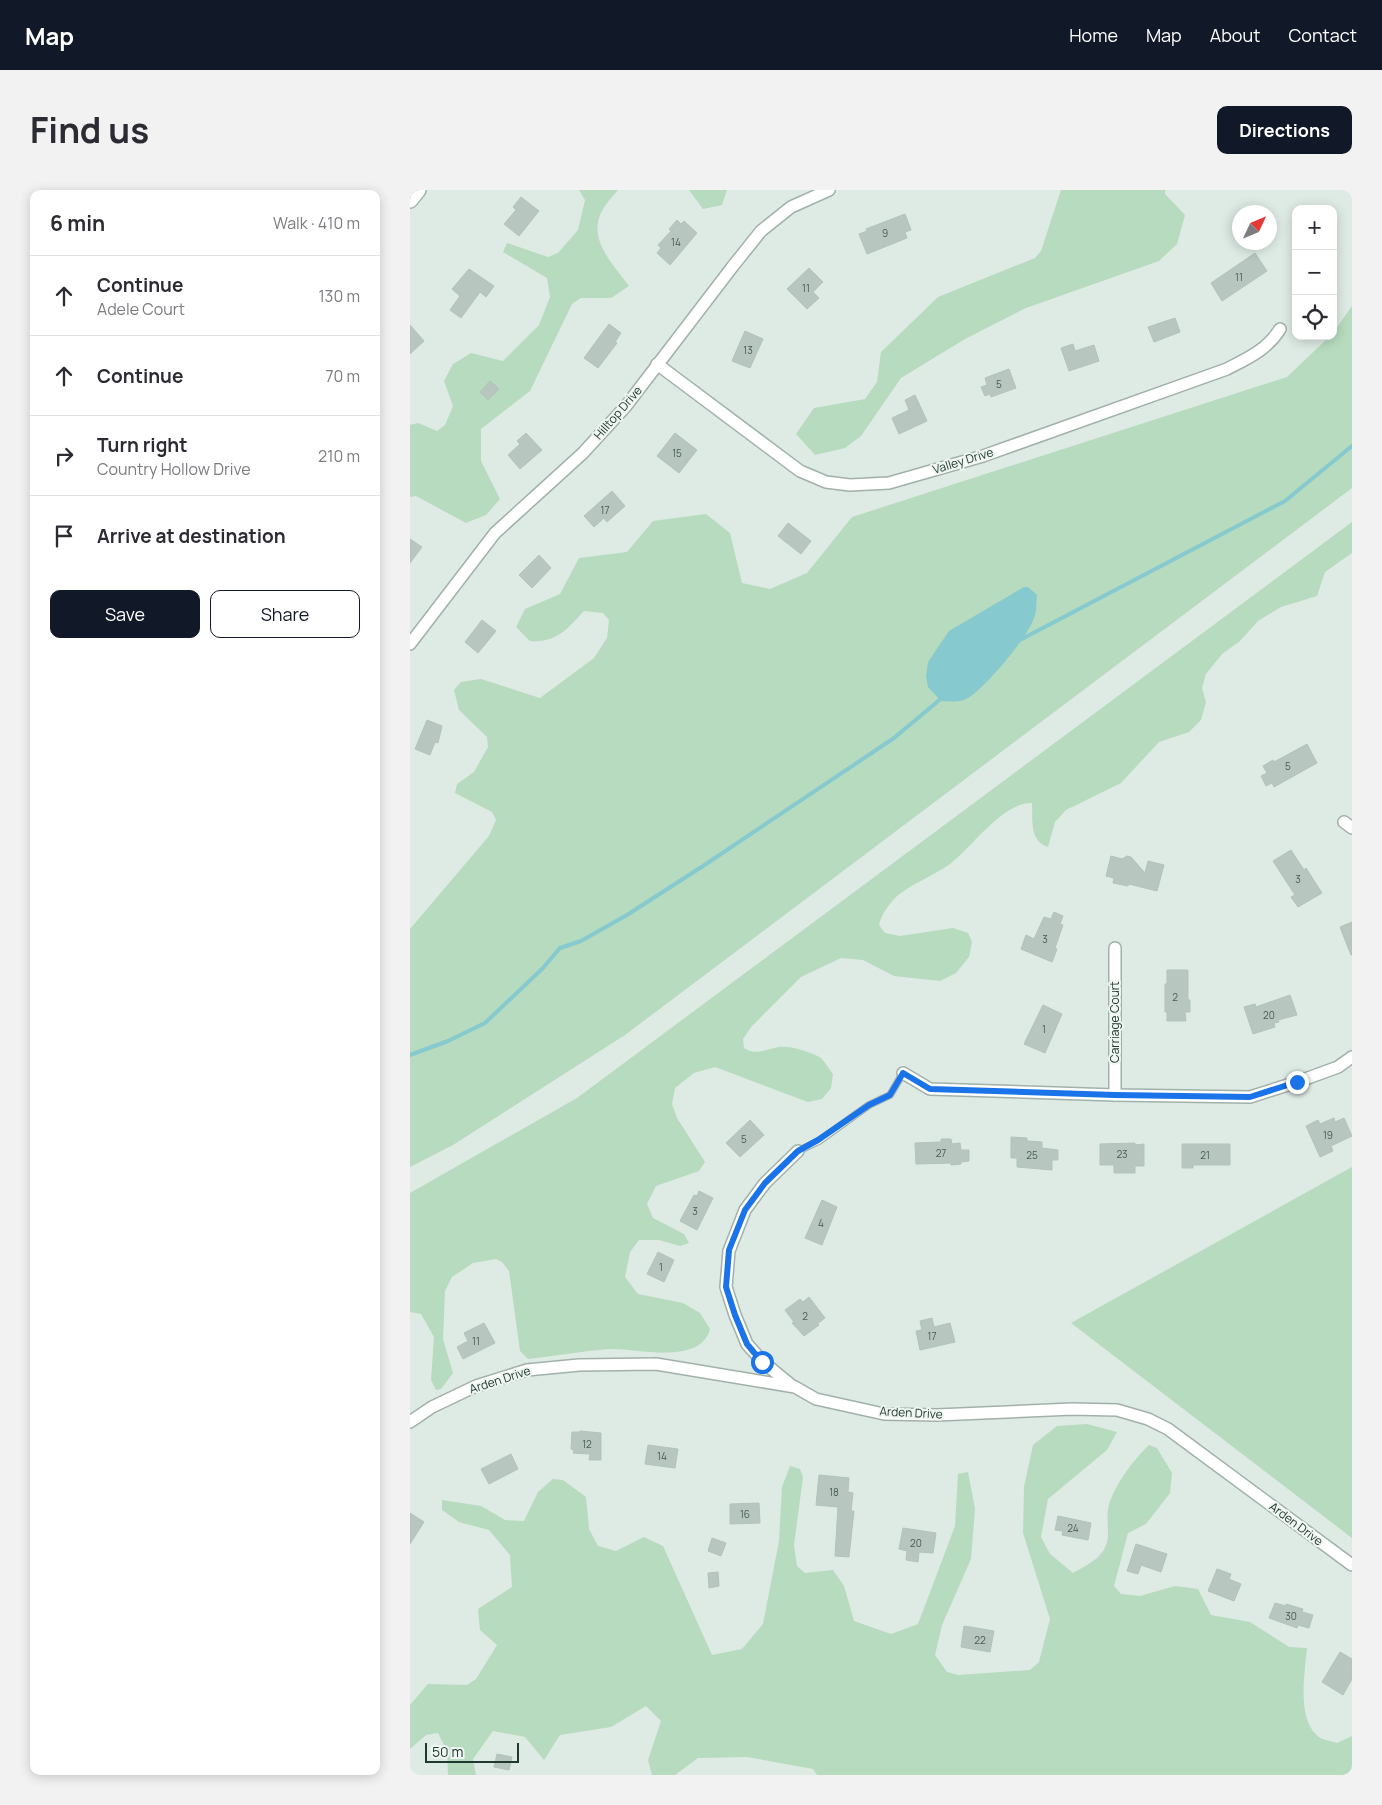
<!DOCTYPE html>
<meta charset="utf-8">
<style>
:root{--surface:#fff;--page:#f2f2f3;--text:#2b2b33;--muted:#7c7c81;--line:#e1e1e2;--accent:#111827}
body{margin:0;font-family:Manrope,sans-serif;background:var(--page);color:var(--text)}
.controls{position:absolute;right:15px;top:15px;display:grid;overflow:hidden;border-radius:10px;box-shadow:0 2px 12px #0003}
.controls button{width:45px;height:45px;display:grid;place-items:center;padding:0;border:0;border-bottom:1px solid var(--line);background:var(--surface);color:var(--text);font:25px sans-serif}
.compass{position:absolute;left:822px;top:15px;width:45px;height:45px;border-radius:50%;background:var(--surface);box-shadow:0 2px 12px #0003;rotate:46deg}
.scale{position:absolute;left:15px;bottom:12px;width:94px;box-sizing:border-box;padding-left:5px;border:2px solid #203930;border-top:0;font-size:14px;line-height:18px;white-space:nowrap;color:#203930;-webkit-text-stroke:4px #eff6f2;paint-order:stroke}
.stop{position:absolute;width:15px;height:15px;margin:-11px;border:4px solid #1a73e8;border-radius:50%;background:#fff}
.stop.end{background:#1a73e8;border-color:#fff;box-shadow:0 1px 5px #0008}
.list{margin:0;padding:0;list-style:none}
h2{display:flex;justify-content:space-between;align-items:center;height:65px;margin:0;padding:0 20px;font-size:21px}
h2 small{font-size:16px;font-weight:400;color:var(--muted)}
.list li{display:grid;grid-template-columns:32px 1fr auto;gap:15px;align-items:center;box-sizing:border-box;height:80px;padding:0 20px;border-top:1px solid var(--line)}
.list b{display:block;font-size:19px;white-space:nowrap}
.list p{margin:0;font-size:16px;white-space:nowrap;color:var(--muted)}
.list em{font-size:16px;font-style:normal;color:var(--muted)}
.actions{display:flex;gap:10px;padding:15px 20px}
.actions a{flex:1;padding:11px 0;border:1px solid var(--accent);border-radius:10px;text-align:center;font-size:18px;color:var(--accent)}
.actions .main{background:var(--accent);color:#fff}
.icon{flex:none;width:28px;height:28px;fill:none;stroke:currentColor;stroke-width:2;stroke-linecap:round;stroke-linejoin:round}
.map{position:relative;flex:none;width:942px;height:1585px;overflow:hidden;border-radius:10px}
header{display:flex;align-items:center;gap:30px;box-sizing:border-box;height:70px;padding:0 25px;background:var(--accent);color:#fff}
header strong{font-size:24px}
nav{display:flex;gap:28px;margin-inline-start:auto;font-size:18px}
.intro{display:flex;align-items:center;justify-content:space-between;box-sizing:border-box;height:120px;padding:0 30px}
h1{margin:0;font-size:35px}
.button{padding:12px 22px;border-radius:10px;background:var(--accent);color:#fff;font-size:18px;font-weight:700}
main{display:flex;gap:30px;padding:0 30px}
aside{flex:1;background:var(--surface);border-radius:10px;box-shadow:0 2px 12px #0003}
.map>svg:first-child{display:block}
.green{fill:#b7dbbe}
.water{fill:#86c9cf}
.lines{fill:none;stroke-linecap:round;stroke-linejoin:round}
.stream{stroke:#86c9cf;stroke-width:4}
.building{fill:#b7c7bf;stroke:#b1c3ba}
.lane-casing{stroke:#a1b1aa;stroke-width:8}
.street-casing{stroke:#a1b1aa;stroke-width:14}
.secondary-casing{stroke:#9eb5ab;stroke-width:18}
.lane{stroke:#fff;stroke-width:5.5}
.street{stroke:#fff;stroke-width:11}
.secondary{stroke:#fff;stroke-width:15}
.route{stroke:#1a73e8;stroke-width:6}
.labels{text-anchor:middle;stroke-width:4;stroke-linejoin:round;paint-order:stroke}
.number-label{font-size:10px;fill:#465c54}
.street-label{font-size:12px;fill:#203930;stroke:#eff6f2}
</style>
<header>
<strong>Map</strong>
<nav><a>Home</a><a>Map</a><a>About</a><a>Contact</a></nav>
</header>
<div class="intro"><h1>Find us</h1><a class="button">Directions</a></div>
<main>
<aside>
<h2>6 min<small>Walk · 410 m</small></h2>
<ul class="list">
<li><svg class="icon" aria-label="ahead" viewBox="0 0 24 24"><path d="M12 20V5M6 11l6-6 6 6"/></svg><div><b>Continue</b><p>Adele Court</p></div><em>130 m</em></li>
<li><svg class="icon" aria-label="ahead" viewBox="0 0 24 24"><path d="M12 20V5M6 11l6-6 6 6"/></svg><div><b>Continue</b></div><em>70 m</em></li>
<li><svg class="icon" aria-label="right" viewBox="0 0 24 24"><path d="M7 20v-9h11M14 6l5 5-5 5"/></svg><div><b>Turn right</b><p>Country Hollow Drive</p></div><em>210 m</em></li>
<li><svg class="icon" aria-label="arrive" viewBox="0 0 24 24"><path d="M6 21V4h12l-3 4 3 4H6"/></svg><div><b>Arrive at destination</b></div></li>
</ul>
<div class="actions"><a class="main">Save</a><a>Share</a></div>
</aside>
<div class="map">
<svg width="942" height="1585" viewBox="0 0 942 1585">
<rect width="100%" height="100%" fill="#deeae4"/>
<g class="green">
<path d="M169,0H208C203,6 197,12 193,19C176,48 202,73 219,96L201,108H171L162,114L120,201L71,239V271L90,309L76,325L56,333L6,306L0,307V235L8,233L27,241L35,235L43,216L34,191L43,174L61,163L93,171L129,135L140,107L137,88L93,62L97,53L138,67L148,63L168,40L175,10Z"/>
<polygon points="279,0 317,0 312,15 293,19"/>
<polygon points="651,0 755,0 755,4 775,25 767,54 749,71 616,118 555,149 491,188 451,246 435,258 405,265 386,244 404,218 455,209 467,192 471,162 528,107 625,68 631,61"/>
<path d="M942,116V298L215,845L43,955L0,977V739L79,646L86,630L82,622L45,603L47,594L64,582L78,557L77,547L49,520L44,500L51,492L71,489L130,508L184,468L197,448L199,430L193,423L174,421C157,439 147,453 120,451L106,437L115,419L150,404L169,368L217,362L243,331L296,324L320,343L332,393L360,399L397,383L442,327L877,187L920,146H923V143Z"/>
<path d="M942,332V363L915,382L907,406L871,417L848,431L830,451L812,464L796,484L792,498L796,512L791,530L779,542L749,552L711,593L656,620L645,632L638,657C619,651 623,629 622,613C593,612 562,657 540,674C523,686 503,693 487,706C479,714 471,725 469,735L475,743L490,746L543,738L558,743L562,752L559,767L546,783L530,791L484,786L453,770L431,768L391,787L342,836L333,849L334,858C346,866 356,859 369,857C379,855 402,862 411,868C415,872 419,879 423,884L421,898L412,909L398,912L305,877L284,883L265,898L262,914L267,928L295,972L289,981L246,996L237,1014L243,1028L274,1044L279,1053L270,1056L249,1050H229L220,1062L215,1087L228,1104L273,1113L290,1123L300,1139C290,1176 227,1158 199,1159C172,1161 145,1166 118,1169L110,1161L99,1081L92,1072L86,1069L63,1073L42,1087L35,1101L33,1149L43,1183L31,1199L26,1200L21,1190L24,1147L11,1124L0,1122V1003L167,908Z"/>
<polygon points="942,977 942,1348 661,1133"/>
<path d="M677,1234L707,1242L697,1260L638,1309L631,1347L640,1364L663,1383C679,1374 697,1366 698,1346C698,1337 697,1328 698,1319C702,1298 724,1269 739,1255L747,1258L762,1283L760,1303L736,1334L718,1343L704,1396L711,1404L730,1406L765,1396L788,1399L801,1425L840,1432L879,1457L897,1458C895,1482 886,1530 909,1547C913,1550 922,1551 927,1553L942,1546V1585H407L403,1579L337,1567L288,1568L265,1585H242L238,1570L251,1531L236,1516L201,1537L150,1545L134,1570L115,1547L83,1541L63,1569L66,1585H38L37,1561L28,1543L16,1545L0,1559V1515L18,1494L57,1495L66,1489L87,1455L70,1440L68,1419L102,1397L100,1365L79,1340L49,1332L32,1320V1310L71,1316L95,1330L114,1331L128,1302L143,1289L153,1290L176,1307L179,1339L188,1356L206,1361L234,1347L253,1356L302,1465L332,1459L353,1434L369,1351L372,1297L380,1276L390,1279L393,1287L384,1355L387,1376L395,1383L423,1380L434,1396L444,1431L481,1444L508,1434L545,1336L548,1284L558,1282L565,1319L561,1369L532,1435L525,1465L537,1482L548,1485L620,1480L629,1472L640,1429L613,1343L614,1297L623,1255L647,1236Z"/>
</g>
<path class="water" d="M614,397H618L627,405C626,413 627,422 624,428C618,447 575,498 558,508C550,513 540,511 531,511L518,497L516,486L518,472L539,441Z"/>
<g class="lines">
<g class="stream">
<polyline points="608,451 875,311 942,256"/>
<polyline points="0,865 38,851 75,833 132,779 150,758 171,751 217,725 293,676 484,548 533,507"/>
</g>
</g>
<g class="building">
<polygon points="111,7 129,21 109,46 94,34 106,20 103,17"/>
<polygon points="495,24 501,40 495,42 497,48 457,64 449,44 457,41 456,39"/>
<polygon points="267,30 271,34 274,31 287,43 260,75 247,63 251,58 248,55 261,41 259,39"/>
<polygon points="845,63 857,81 812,111 801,93"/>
<polygon points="399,78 413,92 403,102 409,108 397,119 377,99"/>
<polygon points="59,79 84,96 76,107 70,102 51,128 40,120 50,106 42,99"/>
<polygon points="765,128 770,142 744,152 738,137"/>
<polygon points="199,134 211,143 205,152 207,153 188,178 174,168"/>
<polygon points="0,135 14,151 0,164"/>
<polygon points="335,141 353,149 340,178 322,171"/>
<polygon points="663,154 665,161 684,155 689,171 659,181 651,158"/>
<polygon points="599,179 606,198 581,207 580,204 575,206 571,197 577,195 575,188"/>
<polygon points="80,191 89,199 78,210 70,202"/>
<polygon points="505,205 517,231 489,244 482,228 499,220 495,210"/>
<polygon points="116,243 132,260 110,279 98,265 110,254 107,251"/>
<polygon points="265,243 287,260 269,283 247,266"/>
<polygon points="202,301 215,316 197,332 194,328 184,337 174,326"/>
<polygon points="378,333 401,351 391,364 368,346"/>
<polygon points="0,349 12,357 0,373"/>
<polygon points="129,365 141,378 122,398 109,385"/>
<polygon points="72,430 86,441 68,463 55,452"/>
<polygon points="17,530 32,536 28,553 25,552 20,565 5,559"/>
<polygon points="897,554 907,573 864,597 862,593 856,596 851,586 857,583 853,576 863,570 864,572"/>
<polygon points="881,660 894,680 896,678 912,703 888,717 881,707 885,705 863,671"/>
<polygon points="701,666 712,669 717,666 721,667 735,683 738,671 754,675 747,701 719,694 718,696 703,693 704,688 696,686"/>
<polygon points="644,722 653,726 650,734 653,735 645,758 647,759 642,772 611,759 616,745 624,749 634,727 641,729"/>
<polygon points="942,732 942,765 941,765 930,737"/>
<polygon points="757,780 778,780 778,810 780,810 780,822 775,822 776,831 757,831 757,822 755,822 755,794 757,794"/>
<polygon points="880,805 887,825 868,830 869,832 864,833 865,837 843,844 834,817 845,814 846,817"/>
<polygon points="633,815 652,824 635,863 614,854"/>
<polygon points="924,928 925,932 934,928 942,946 921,956 923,961 910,967 896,936 908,930 910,934"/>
<polygon points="340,930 354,945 330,967 316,953"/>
<polygon points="601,947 617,948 617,951 632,952 632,958 648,960 648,970 642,970 642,980 607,977 607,968 601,968"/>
<polygon points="531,949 541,949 542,954 550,953 551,960 559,960 559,971 551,972 551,974 541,975 541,973 506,974 505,953 531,952"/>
<polygon points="725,953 725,955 734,954 734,976 725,976 725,983 704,983 704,975 690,975 690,954"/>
<polygon points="772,954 820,954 820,975 783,975 783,978 772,978"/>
<polygon points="289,1001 303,1008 287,1040 270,1031 284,1005 287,1006"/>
<polygon points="412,1010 427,1017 412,1055 395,1048"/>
<polygon points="248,1062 264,1070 254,1092 237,1084"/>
<polygon points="399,1107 415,1128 407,1134 409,1135 394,1146 382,1133 384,1132 375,1120 390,1109 393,1112"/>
<polygon points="522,1128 524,1137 540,1133 545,1152 510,1160 506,1141 512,1140 510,1131"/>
<polygon points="74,1133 85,1153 53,1169 47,1157 58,1151 54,1143"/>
<polygon points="170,1241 191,1243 191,1270 179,1270 180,1264 163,1263 164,1260 161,1259 162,1242 170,1242"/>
<polygon points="238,1255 268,1259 265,1278 235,1274"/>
<polygon points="101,1264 108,1279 79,1294 71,1279"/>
<polygon points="409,1285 439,1288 438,1302 443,1303 441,1321 444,1321 439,1367 425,1366 428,1317 406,1315"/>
<polygon points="349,1313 350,1333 320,1334 320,1314"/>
<polygon points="0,1323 14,1332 0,1354"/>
<polygon points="648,1326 681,1333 678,1350 652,1345 653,1341 645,1340"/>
<polygon points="493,1338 526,1343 523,1363 509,1362 508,1372 496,1370 497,1361 489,1359"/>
<polygon points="302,1348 316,1353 311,1366 298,1361"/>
<polygon points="726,1354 757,1364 751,1382 731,1375 728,1384 717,1381"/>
<polygon points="807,1379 821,1384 819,1389 831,1394 824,1411 798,1401"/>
<polygon points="308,1382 309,1396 299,1398 298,1383"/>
<polygon points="865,1413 876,1416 876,1414 893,1419 892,1422 903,1425 899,1438 888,1435 887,1438 859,1428"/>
<polygon points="554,1436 584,1441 580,1462 551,1457"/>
<polygon points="930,1462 942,1469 942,1489 933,1505 912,1492"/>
<polygon points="87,1564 102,1567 99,1580 84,1577"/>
</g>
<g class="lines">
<g class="lane-casing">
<polyline id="lane" points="388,961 409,951 459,915 480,905 493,883"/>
</g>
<g class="street-casing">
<g id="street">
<path d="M247,174L390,281L416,292L440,295L479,293L573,266L817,179C838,168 857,160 870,139"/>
<polyline points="0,454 85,343 173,263 216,216 323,76 351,41 381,17 419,0"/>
<polyline points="934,632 942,638"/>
<polyline points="705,758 705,905"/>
<polyline points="493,883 520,899 705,905 840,907 887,892 928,877 942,867"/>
<polyline points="381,1195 353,1172 337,1154 325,1125 316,1097 319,1061 335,1020 355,993 388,961"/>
<polyline points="0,1232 22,1217 66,1196 117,1180 169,1175 246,1174 385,1197 406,1209 474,1224 527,1225 662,1219 707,1220 738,1229 758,1239 942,1375"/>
</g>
</g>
<g class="secondary-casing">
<polyline id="secondary" points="0,10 8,0"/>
</g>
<use href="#lane" class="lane"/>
<use href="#street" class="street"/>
<use href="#secondary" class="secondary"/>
</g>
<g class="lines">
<polyline class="route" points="352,1172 337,1154 325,1125 316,1097 319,1060 335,1020 355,993 388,961 408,950 459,915 480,905 493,883 520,899 705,905 840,907 887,892"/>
</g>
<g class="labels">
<g class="number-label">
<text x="475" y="47">9</text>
<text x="266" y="56">14</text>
<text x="829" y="91">11</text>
<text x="396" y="102">11</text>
<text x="338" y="164">13</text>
<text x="589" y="198">5</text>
<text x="267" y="267">15</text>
<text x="195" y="324">17</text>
<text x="878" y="580">5</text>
<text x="888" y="693">3</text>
<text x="635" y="753">3</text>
<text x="765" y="811">2</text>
<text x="859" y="829">20</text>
<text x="634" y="843">1</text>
<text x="918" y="949">19</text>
<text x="334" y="953">5</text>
<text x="531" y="967">27</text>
<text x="712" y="968">23</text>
<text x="622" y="969">25</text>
<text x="795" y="969">21</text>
<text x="285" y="1025">3</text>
<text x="411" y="1037">4</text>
<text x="251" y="1081">1</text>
<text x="395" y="1130">2</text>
<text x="522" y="1150">17</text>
<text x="66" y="1155">11</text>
<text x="177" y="1258">12</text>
<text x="252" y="1270">14</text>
<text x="424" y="1306">18</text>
<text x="335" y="1328">16</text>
<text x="663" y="1342">24</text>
<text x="506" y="1357">20</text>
<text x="881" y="1430">30</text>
<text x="570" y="1454">22</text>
</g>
<g class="street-label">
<text transform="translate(208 223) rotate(-49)" y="4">Hilltop Drive</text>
<text transform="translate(553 271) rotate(-17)" y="4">Valley Drive</text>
<text transform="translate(705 832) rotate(-90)" y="4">Carriage Court</text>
<text transform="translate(90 1190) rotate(-18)" y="4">Arden Drive</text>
<text transform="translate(501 1223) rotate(3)" y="4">Arden Drive</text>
<text transform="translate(886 1334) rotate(37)" y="4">Arden Drive</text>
</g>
</g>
</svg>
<div class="controls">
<button>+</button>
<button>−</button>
<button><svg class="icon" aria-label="locate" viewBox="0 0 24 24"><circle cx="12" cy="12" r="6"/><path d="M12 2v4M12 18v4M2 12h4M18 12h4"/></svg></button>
</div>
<svg class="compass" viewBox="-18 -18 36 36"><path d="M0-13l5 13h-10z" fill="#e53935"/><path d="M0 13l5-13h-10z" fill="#7c7c81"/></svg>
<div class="scale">50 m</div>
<div class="stop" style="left:352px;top:1172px"></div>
<div class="stop end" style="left:887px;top:892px"></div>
</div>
</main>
